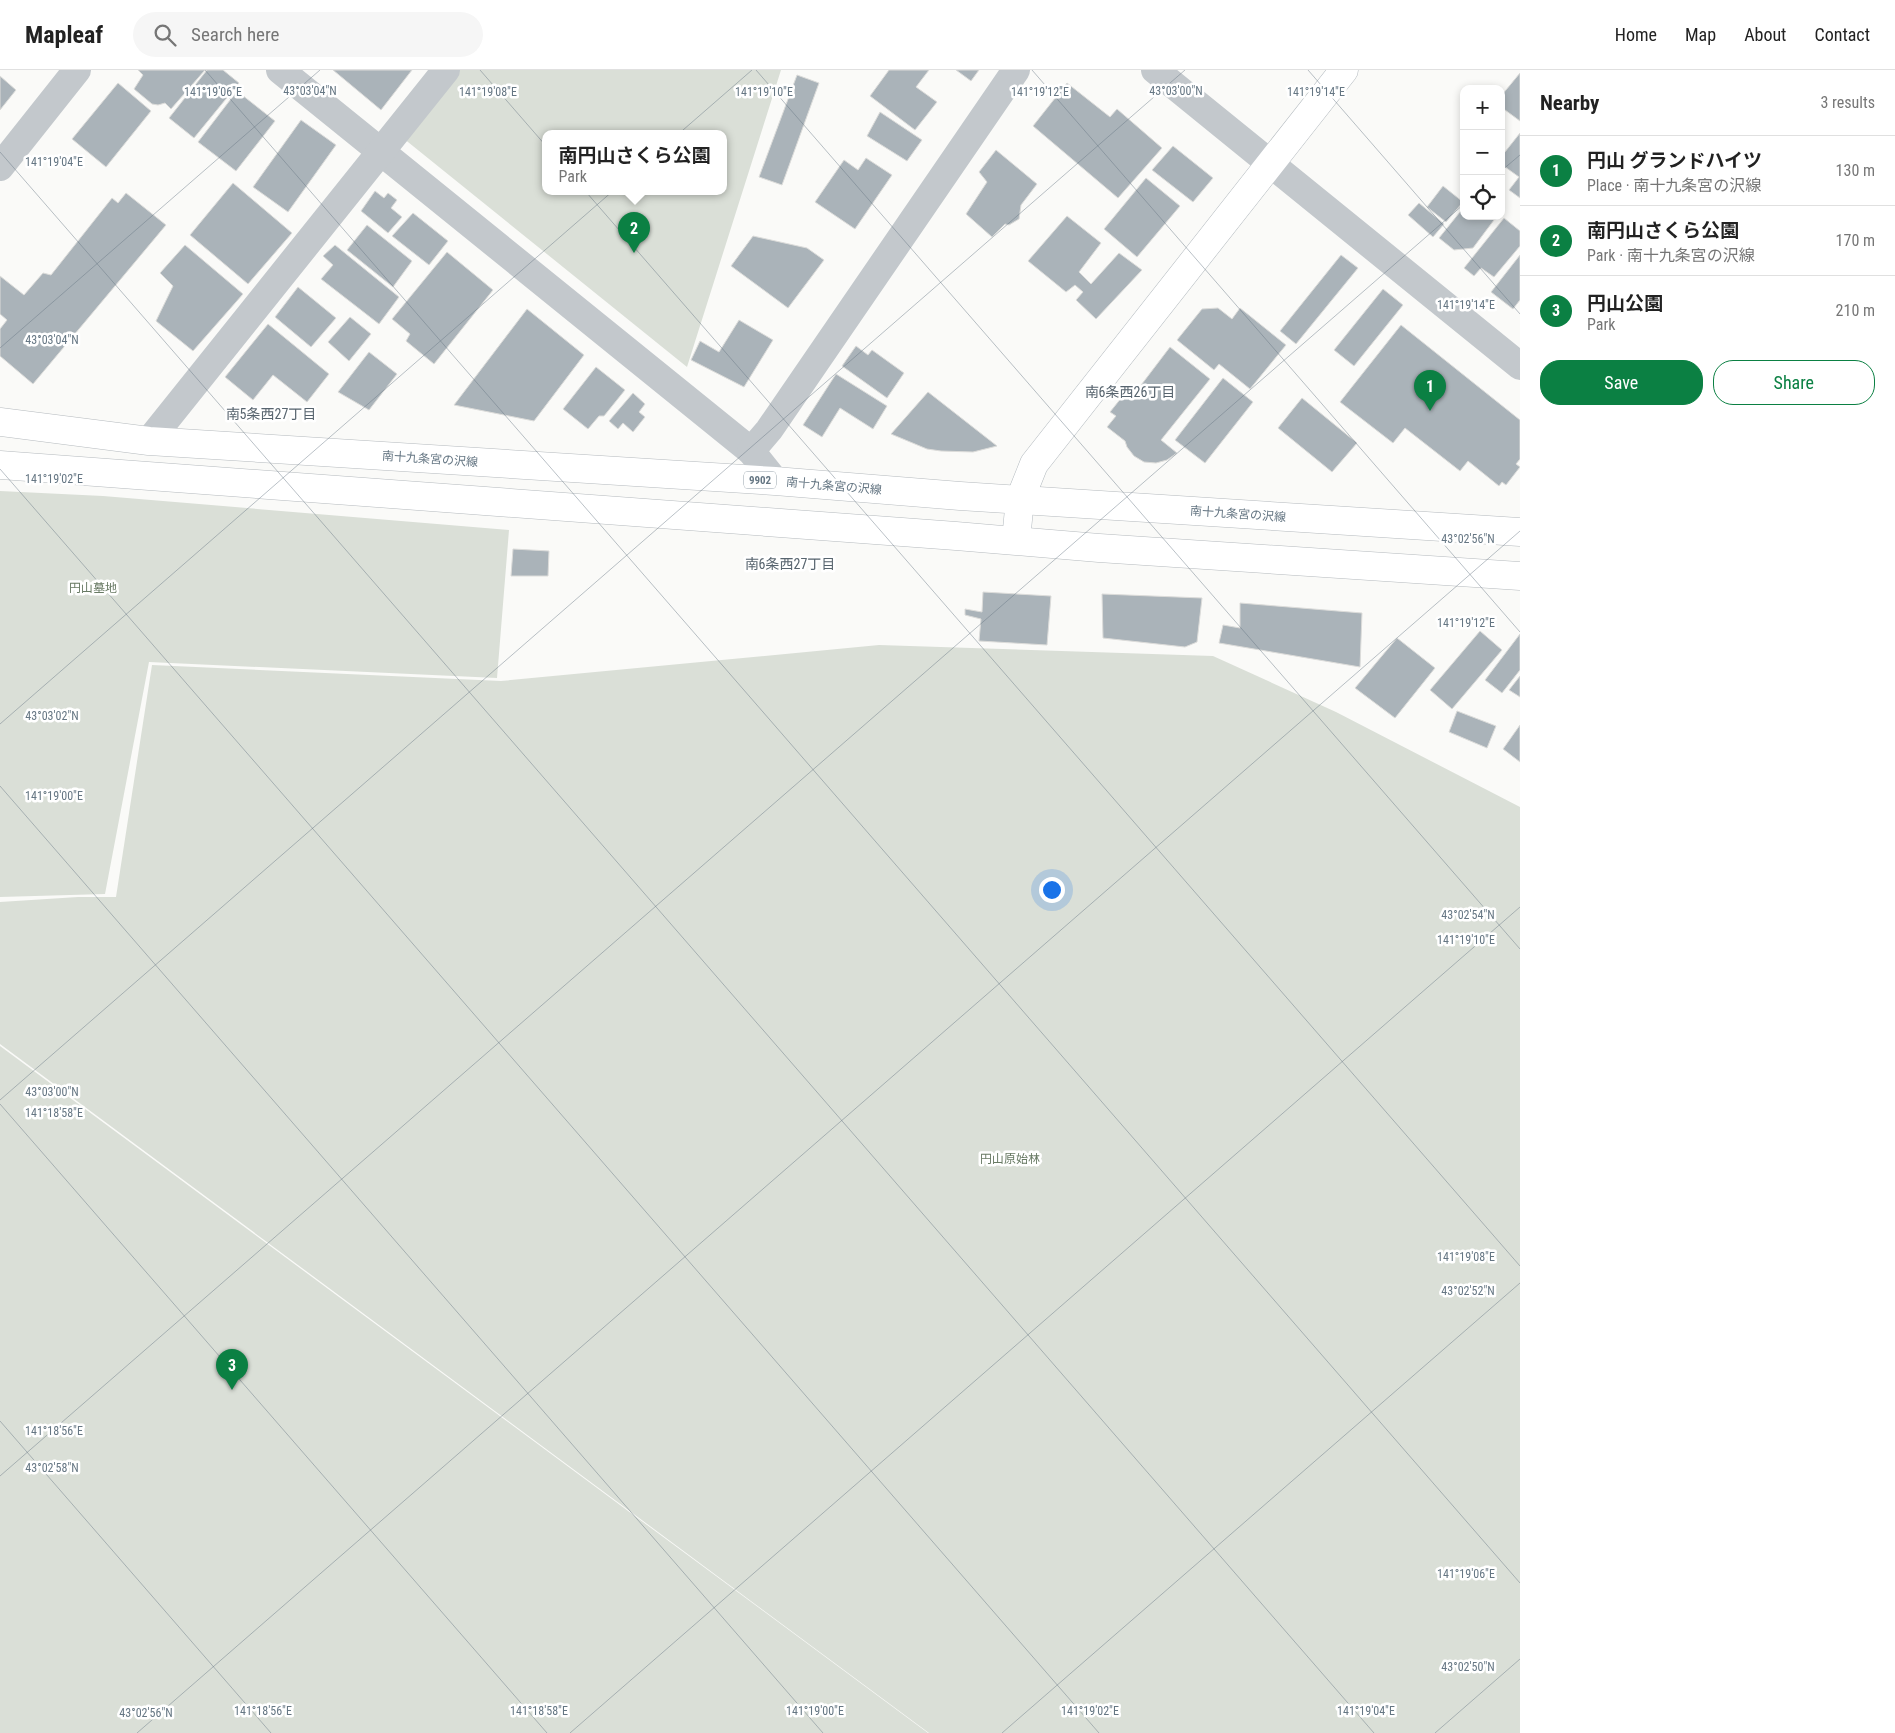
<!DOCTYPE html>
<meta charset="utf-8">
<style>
:root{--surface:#fff;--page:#f6f6f6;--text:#222;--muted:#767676;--line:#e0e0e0;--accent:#0b8043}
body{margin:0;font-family:"Roboto Condensed","Noto Sans JP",sans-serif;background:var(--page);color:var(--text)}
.controls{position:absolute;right:15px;top:15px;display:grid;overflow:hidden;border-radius:10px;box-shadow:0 2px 8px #0003}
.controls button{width:45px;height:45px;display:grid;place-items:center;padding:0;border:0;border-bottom:1px solid var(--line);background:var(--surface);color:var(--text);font:25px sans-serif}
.you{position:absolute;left:1051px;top:819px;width:18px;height:18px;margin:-12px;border:4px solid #fff;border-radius:50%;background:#1a73e8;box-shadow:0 0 0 8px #1a73e833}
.badge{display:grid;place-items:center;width:32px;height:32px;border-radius:50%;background:var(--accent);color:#fff;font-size:16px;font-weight:700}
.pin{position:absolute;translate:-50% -41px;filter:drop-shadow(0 1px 2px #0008)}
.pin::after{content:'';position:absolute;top:26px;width:18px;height:15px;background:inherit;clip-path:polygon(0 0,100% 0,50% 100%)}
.popup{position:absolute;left:542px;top:60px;width:185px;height:65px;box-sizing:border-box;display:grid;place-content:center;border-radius:10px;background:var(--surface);filter:drop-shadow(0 1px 4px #0005);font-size:16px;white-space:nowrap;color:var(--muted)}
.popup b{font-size:19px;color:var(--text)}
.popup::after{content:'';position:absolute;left:50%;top:100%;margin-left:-10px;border:10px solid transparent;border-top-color:var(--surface)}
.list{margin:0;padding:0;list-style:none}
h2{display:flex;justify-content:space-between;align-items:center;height:65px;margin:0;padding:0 20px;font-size:21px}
h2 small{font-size:16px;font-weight:400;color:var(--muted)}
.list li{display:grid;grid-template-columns:32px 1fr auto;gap:15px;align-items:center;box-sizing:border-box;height:70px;padding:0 20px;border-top:1px solid var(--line)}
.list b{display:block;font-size:19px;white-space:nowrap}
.list p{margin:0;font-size:16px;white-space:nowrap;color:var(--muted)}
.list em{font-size:16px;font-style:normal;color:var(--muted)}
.actions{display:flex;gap:10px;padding:15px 20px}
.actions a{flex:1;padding:11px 0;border:1px solid var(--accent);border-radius:20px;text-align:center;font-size:18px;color:var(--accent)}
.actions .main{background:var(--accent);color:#fff}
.icon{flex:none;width:28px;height:28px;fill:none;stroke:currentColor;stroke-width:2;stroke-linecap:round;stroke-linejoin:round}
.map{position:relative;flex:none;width:1520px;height:1663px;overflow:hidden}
header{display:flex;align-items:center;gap:30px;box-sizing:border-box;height:70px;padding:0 25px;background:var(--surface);border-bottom:1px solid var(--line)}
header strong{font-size:24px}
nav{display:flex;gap:28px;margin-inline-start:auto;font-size:18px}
.search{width:350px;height:45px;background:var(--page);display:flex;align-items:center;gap:12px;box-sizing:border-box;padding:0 18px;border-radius:28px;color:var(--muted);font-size:19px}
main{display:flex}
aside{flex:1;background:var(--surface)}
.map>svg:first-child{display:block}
.green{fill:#dadfd7;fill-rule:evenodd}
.building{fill:#aab3b9;stroke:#dcdcda}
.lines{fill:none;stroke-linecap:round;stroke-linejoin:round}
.secondary-casing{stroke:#b3babf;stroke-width:29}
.primary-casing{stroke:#b5babe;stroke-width:29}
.street{stroke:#c3c8cc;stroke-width:28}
.secondary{stroke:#fff;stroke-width:28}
.primary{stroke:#fff;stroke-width:28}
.ticks{fill:none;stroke:#657683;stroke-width:1;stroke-opacity:0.45}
.labels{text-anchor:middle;stroke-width:5;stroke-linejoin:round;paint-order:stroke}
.shield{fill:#fff;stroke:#939fa8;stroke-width:1}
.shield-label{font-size:11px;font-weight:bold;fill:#657683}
.street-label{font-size:12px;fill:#657683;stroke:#fff}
.park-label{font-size:12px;fill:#687a64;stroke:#fff}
.neighbourhood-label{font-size:14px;fill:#57646e;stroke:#fff}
.ticks-label{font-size:12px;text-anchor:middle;fill:#657683;stroke:#fff;stroke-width:5;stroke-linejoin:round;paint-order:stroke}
</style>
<header>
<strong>Mapleaf</strong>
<div class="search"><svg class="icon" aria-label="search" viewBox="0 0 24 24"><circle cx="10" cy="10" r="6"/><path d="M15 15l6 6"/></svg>Search here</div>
<nav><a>Home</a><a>Map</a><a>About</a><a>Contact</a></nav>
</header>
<main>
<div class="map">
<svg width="1520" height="1663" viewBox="0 0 1520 1663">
<rect width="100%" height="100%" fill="#fafaf8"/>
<g class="green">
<path d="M456,0H781L687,297L403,68ZM545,64H723V122H545Z"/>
<polygon points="0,421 103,426 509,460 497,608 149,592 105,824 0,827"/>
<polygon points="879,575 1213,586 1336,642 1520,737 1520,1663 929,1663 0,974 0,832 78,827 116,827 152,595 501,611"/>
<polygon points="0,976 928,1663 0,1663"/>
</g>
<g class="building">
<polygon points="138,0 205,0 171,39 165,33 158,35 152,34 134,19 143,5"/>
<polygon points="207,0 223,0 239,13 194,68 169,48"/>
<polygon points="333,0 412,0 381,40"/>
<polygon points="889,0 929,0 916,17 937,32 915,60 870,26"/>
<polygon points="956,0 979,0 971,11"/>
<polygon points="1520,3 1520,51 1501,37 1501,26"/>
<polygon points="797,5 819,13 782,115 759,107"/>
<polygon points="0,6 16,20 0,40"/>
<polygon points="118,13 151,41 106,97 72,69"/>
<polygon points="1067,13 1110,47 1117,39 1162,78 1118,128 1033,56"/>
<polygon points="237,21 275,51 236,101 198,72"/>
<polygon points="880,42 922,70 907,91 867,66"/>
<polygon points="301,50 336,75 288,142 253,117"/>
<polygon points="1520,63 1520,128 1509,120 1519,107 1501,94 1501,87"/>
<polygon points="1173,76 1213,108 1193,132 1152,100"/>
<polygon points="996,80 1037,114 1021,135 1019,149 1009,155 1005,154 992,167 966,144 987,112 979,102"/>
<polygon points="866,88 892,105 855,159 815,132 844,90 858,100"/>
<polygon points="1146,108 1180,136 1137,187 1104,159"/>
<polygon points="233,113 292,163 248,214 190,165"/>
<polygon points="1443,116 1463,132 1446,152 1427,137"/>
<polygon points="375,121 384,128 388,123 397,130 391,138 402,147 388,163 361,141"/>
<polygon points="126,123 166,155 33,314 0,286 0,259 7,250 0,244 0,206 24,225 43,203 51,205 112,128 118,133"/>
<polygon points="1419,133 1444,154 1433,167 1408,145"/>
<polygon points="1464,137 1464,146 1497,146 1473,178 1454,180 1439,168"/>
<polygon points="413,143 448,171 429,195 392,166"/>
<polygon points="1067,146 1101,173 1079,202 1091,214 1119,183 1142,200 1096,249 1076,230 1083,222 1075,215 1066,222 1028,191"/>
<polygon points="1504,148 1520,161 1520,176 1494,207 1481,198 1474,206 1464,198"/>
<polygon points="367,155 412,191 393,217 347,180"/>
<polygon points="753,166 807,178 824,190 788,238 731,196"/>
<polygon points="185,175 243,224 193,281 156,251 173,216 160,203"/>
<polygon points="335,175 399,227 379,254 321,209 333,195 323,186"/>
<polygon points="447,182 493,220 434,294 406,271 410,264 392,249"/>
<polygon points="1341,185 1358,198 1296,274 1280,261"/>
<polygon points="1520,185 1520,230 1513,239 1491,222"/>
<polygon points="298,217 336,248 311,277 275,247"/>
<polygon points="1383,219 1403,235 1354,296 1334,280"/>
<polygon points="1218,238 1232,249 1240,238 1286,275 1250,319 1219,294 1214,300 1177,270 1202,239"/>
<polygon points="527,239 584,285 534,351 454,335"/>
<polygon points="350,247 371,264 349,291 328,272"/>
<polygon points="739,250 773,270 744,317 691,290 700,271 719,282"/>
<polygon points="268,254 329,304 307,332 273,305 253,330 225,307"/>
<polygon points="1401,255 1520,350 1520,389 1516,394 1520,397 1506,415 1502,412 1499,416 1468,391 1460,401 1405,358 1393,373 1340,332"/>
<polygon points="856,276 868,285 872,280 904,303 887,328 842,296"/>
<polygon points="1170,277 1210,309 1161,370 1177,383 1167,390 1156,393 1144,392 1134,386 1127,377 1125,371 1107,357 1116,346 1110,342 1126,322 1132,327"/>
<polygon points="369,282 397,304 369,340 338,322"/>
<polygon points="596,297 625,320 604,346 599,346 588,359 563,339"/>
<polygon points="836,304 887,336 873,359 840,338 822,367 803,355"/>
<polygon points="1223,308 1253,332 1205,393 1175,370"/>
<polygon points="928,322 997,376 973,382 941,381 927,379 891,364"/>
<polygon points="633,323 645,334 639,342 645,347 633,362 623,353 618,359 609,351"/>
<polygon points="1302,328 1357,373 1332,402 1278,358"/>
<polygon points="513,479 549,481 548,506 511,506"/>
<polygon points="983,522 1051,526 1047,575 979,571 981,549 965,545 965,539 982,542"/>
<polygon points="1102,524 1202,528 1197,572 1185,577 1103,568"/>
<polygon points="1240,533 1362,543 1360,597 1219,573 1223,555 1240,558"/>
<polygon points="1480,561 1502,580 1452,639 1430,620"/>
<polygon points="1520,564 1520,600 1502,623 1485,610"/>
<polygon points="1397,568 1435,598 1395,648 1355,618"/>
<polygon points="1520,606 1520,627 1509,620"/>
<polygon points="1457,641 1496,656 1487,678 1449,662"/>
<polygon points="1520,655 1520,692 1503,679"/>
</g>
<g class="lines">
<g class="secondary-casing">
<polyline id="secondary" points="1016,470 1020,429 1034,394 1344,0"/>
</g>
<g class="primary-casing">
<g id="primary">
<polyline points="0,352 149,371 775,411 960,426 1520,462"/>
<polyline points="0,395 956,466 1099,478 1520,506"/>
</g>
</g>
<g class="street">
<polyline points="280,0 751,381 775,411"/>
<polyline points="1155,0 1520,296"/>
<polyline points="0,97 77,0"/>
<polyline points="149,371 446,0"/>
<polyline points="751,381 769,360 1016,0"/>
</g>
<use href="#secondary" class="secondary"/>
<use href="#primary" class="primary"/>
</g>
<path class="ticks" d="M205,0L1520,1513M480,0L1520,1196M756,0L1520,879M1032,0L1520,562M1308,0L1520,244M0,82L1374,1663M1501,101L1520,85M0,278L320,0M0,399L1099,1663M0,654L752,0M0,716L823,1663M0,1030L1185,0M0,1034L547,1663M0,1351L271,1663M0,1406L1464,134M137,1663L1520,461M570,1663L1520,837M1002,1663L1520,1213M1435,1663L1520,1589"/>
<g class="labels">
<rect class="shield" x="744" y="401.5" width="32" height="17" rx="4"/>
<g class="shield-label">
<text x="760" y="414">9902</text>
</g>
<g class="street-label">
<text transform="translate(430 389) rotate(4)" y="4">南十九条宮の沢線</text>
<text transform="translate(834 416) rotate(5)" y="4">南十九条宮の沢線</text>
<text transform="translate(1238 444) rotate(4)" y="4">南十九条宮の沢線</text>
</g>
<g class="park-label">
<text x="93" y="522">円山墓地</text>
<text x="1010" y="1093">円山原始林</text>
</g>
<g class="neighbourhood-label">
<text x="1130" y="327">南6条西26丁目</text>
<text x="271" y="349">南5条西27丁目</text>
<text x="790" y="499">南6条西27丁目</text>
</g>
</g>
<g class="ticks-label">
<text x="1176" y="25">43°03'00"N</text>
<text x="310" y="25">43°03'04"N</text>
<text x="1316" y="26">141°19'14"E</text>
<text x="213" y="26">141°19'06"E</text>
<text x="488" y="26">141°19'08"E</text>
<text x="764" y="26">141°19'10"E</text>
<text x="1040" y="26">141°19'12"E</text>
<text x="54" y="96">141°19'04"E</text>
<text x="1466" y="239">141°19'14"E</text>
<text x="52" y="274">43°03'04"N</text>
<text x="54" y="413">141°19'02"E</text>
<text x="1468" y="473">43°02'56"N</text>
<text x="1466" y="557">141°19'12"E</text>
<text x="52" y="650">43°03'02"N</text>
<text x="54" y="730">141°19'00"E</text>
<text x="1468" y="849">43°02'54"N</text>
<text x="1466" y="874">141°19'10"E</text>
<text x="52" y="1026">43°03'00"N</text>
<text x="54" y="1047">141°18'58"E</text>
<text x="1466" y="1191">141°19'08"E</text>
<text x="1468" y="1225">43°02'52"N</text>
<text x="54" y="1365">141°18'56"E</text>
<text x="52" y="1402">43°02'58"N</text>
<text x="1466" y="1508">141°19'06"E</text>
<text x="1468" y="1601">43°02'50"N</text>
<text x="263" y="1645">141°18'56"E</text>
<text x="539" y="1645">141°18'58"E</text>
<text x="815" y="1645">141°19'00"E</text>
<text x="1090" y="1645">141°19'02"E</text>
<text x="1366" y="1645">141°19'04"E</text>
<text x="146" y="1647">43°02'56"N</text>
</g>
</svg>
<div class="controls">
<button>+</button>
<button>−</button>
<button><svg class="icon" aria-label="locate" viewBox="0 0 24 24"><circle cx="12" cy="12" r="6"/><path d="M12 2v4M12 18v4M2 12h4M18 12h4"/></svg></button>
</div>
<div class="you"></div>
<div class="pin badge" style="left:1430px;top:341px">1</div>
<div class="pin badge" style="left:634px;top:183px">2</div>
<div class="popup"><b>南円山さくら公園</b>Park</div>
<div class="pin badge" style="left:232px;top:1320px">3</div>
</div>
<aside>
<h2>Nearby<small>3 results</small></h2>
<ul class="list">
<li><span class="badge">1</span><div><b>円山 グランドハイツ</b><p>Place · 南十九条宮の沢線</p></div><em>130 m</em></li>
<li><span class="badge">2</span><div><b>南円山さくら公園</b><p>Park · 南十九条宮の沢線</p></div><em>170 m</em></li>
<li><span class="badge">3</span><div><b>円山公園</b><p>Park</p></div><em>210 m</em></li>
</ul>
<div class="actions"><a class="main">Save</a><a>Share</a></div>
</aside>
</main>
